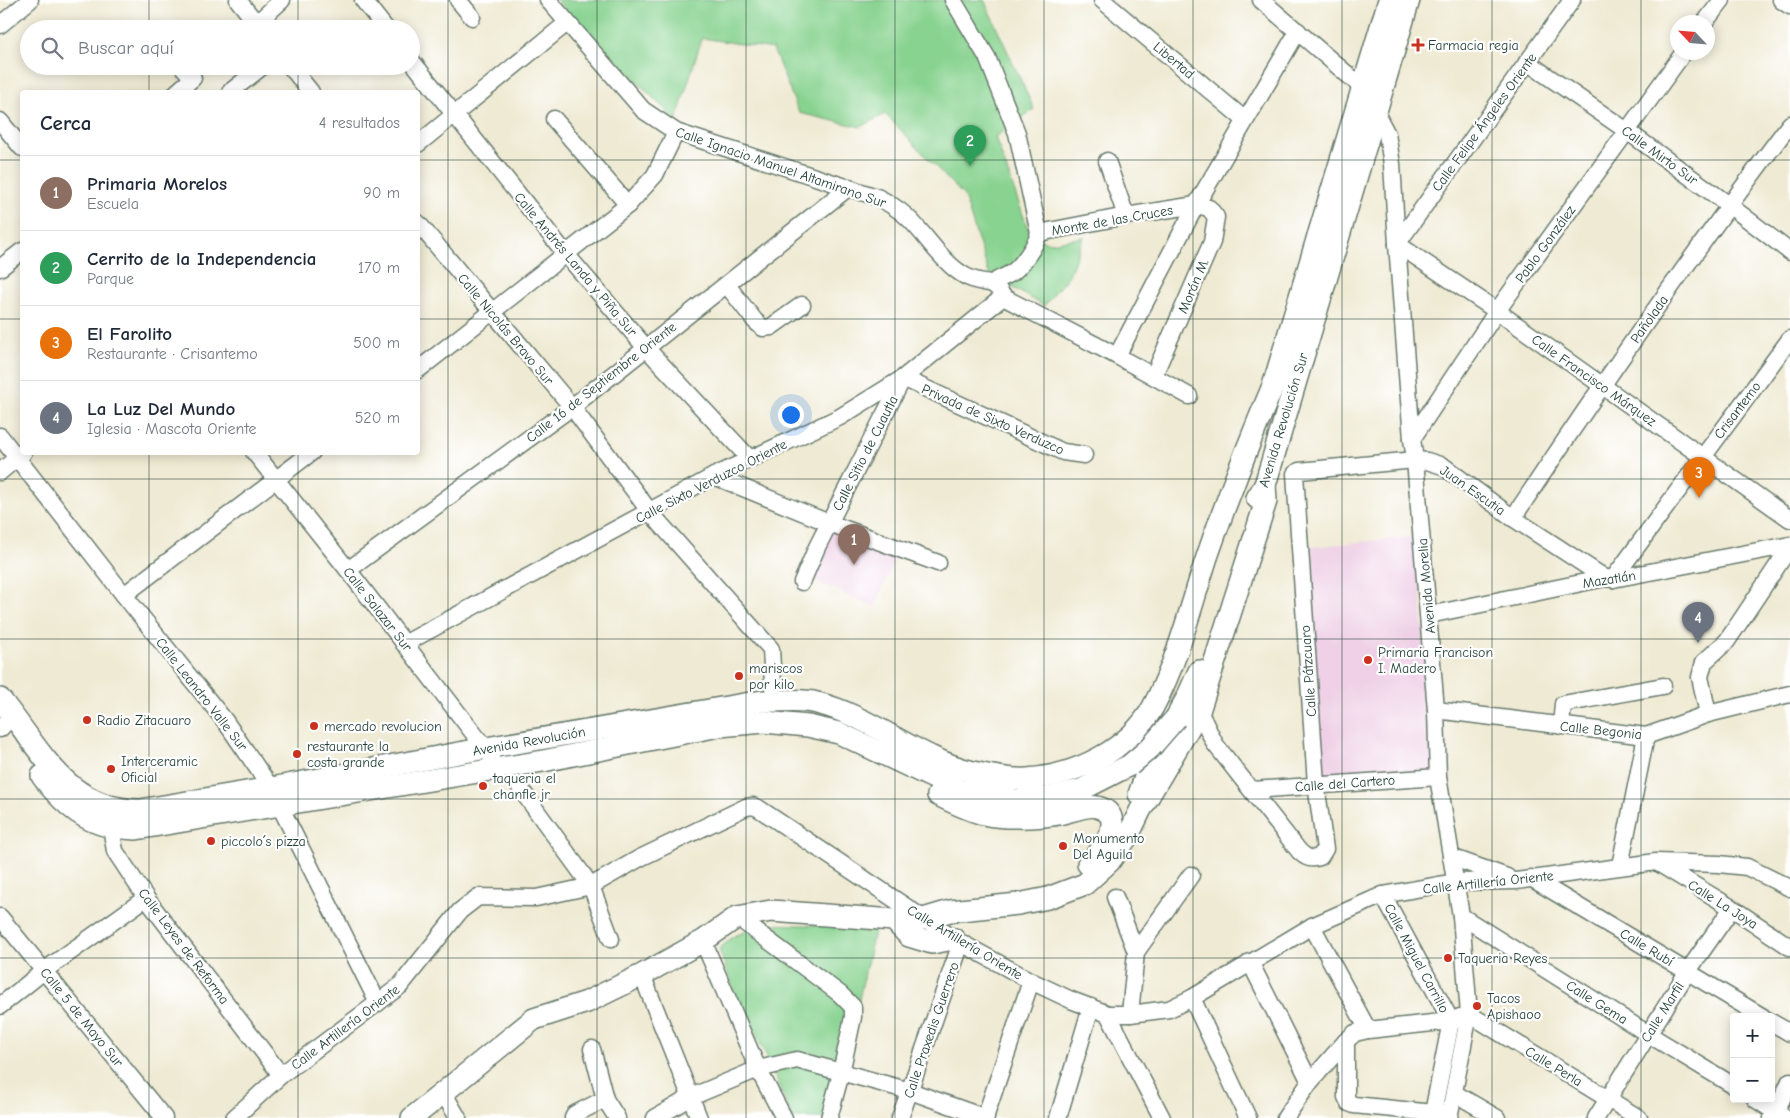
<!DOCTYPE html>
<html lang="es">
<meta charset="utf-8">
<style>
:root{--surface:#fff;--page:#f2f2f3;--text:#1f2937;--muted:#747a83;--line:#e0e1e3;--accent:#2563eb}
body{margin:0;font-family:"Comic Neue",sans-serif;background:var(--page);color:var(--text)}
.controls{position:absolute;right:15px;bottom:15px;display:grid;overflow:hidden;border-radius:5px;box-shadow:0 2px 12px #0003}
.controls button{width:45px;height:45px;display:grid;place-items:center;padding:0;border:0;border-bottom:1px solid var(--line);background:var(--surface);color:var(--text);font:25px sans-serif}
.compass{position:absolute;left:1670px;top:15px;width:45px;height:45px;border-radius:50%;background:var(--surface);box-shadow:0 2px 12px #0003;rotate:296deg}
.you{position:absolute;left:790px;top:414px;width:18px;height:18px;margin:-12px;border:4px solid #fff;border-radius:50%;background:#1a73e8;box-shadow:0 0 0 8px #1a73e833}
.badge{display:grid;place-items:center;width:32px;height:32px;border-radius:50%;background:var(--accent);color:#fff;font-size:16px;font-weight:700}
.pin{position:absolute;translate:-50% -41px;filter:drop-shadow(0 1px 2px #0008)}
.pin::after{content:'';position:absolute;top:26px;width:18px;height:15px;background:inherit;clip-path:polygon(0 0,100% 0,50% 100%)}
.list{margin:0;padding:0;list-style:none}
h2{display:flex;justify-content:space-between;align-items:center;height:65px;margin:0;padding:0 20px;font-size:21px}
h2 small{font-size:16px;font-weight:400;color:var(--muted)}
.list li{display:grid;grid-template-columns:32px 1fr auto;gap:15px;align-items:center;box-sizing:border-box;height:75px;padding:0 20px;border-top:1px solid var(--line)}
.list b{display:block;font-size:19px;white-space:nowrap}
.list p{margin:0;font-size:16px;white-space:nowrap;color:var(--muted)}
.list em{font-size:16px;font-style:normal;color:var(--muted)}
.icon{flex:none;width:28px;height:28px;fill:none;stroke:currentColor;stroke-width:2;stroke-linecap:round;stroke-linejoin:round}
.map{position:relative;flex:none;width:1790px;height:1118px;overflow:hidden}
.search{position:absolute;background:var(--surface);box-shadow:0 2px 12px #0003;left:20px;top:20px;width:400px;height:55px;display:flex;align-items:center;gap:12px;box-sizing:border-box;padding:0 18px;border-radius:28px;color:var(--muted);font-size:19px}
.panel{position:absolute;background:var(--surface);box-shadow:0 2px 12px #0003;left:20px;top:90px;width:400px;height:365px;border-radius:5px}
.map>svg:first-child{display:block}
.built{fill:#efd0e6}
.green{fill:#88d390;stroke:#548862}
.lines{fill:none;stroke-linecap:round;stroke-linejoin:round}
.major-tunnel{stroke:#c5c7b3;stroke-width:21;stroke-dasharray:21 11;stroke-linecap:butt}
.minor-casing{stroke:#687a6c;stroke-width:19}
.major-casing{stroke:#687a6c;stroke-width:24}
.minor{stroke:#fff;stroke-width:16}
.major{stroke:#fff;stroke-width:21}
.major-bridge-casing{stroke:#687a6c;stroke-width:24;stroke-linecap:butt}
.major-bridge{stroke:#fff;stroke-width:21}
.grid{fill:none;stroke:#1f3d34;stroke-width:1;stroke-opacity:0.55}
.poi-dot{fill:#c8321e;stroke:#fff;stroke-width:2}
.labels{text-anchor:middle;stroke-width:4.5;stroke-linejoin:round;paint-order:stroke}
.poi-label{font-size:14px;fill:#1f3d34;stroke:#fff;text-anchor:start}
.street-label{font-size:14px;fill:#1f3d34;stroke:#fff}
</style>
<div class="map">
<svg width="1790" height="1118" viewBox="0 0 1790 1118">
<rect width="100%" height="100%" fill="#fff"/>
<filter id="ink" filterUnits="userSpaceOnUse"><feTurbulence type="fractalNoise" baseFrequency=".02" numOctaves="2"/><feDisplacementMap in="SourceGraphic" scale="10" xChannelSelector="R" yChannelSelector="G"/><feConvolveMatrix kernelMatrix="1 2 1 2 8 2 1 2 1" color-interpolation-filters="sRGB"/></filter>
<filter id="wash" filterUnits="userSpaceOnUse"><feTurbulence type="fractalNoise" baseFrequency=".0096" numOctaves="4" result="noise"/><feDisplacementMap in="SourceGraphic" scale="20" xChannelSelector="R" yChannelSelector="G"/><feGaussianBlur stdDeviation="1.12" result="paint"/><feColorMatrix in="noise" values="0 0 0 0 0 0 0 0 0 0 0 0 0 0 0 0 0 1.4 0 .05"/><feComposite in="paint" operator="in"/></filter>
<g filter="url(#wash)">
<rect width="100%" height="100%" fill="#efead3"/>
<g class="built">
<polygon points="832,528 898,552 875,607 810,579"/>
<polygon points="1417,536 1433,772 1319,779 1303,548"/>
</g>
<g class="green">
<polygon points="556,0 984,0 1034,109 995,137 1027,226 1035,238 1050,243 1084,237 1069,275 1044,306 989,274 964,196 885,114 861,127 799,113 773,49 702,38 676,121"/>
<polygon points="767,924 875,927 854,1022 826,1118 792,1118 769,1061 736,996 719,949 734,936"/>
</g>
</g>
<g filter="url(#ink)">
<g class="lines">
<polyline class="major-tunnel" points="1160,736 1176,691"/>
<g class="minor-casing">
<g id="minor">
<polyline points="238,0 261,29"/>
<polyline points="363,0 386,29"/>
<polyline points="458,0 472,17"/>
<path d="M548,0L643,110L676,132L877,197C887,202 897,208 906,216C924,232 936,254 955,269C960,273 966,277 972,279C987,285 994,278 1003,297"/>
<polyline points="953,0 987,57 1017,133 1039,233"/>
<polyline points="1102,0 1245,120"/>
<polyline points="1261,0 1362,87 1387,134 1392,164 1397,244 1412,439 1415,460 1436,710 1438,777 1461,916 1469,1014 1449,1118"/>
<polyline points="1781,0 1790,6"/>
<polyline points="1705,22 1722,0"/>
<polyline points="257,23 282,0"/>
<polyline points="0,25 30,0"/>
<polyline points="411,60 565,253 646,348 750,459"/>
<polyline points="1527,62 1627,131 1729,205 1790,252"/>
<polyline points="290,66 311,92"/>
<polyline points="177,92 193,78 182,66"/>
<polyline points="230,92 263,66"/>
<polyline points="554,119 628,205"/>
<polyline points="0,121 22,148"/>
<polyline points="418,144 567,23"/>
<polyline points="1107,161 1126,216"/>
<polyline points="418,223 572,407 650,512 771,649 774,701"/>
<polyline points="1039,233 1126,216 1196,205 1209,208 1216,217 1212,242 1154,375"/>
<polyline points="1397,244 1497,311 1790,519"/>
<polyline points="1397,244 1572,0"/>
<polyline points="0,268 22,251"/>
<path d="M992,283C998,279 1007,276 1013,272C1023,264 1036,245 1039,233"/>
<polyline points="727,285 755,321 763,328 771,327 802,305"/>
<polyline points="1003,297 1117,356 1189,396"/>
<polyline points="1117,356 1196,205 1298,31"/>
<polyline points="418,370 628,205 655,175 676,132"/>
<polyline points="0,436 124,595 225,721 271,788 378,1003"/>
<polyline points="1412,439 1497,311 1684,52"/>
<polyline points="254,452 348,570 491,756"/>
<polyline points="0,472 24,452"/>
<polyline points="714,476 829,523 938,563"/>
<path d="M1513,518C1602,384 1693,252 1790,124"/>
<polyline points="348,570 572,407 849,187"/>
<polyline points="1613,579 1790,339"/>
<polyline points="802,582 817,547 903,378 1063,452 1084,455"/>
<polyline points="124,595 312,452"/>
<polyline points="1429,615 1605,578 1613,579 1790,545"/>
<polyline points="404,644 714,476 840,417 903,378 1003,297"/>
<polyline points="1436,710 1646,736 1708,714 1790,694"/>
<path d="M1199,711L1215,744L1299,851C1306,858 1311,860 1320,857L1325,849L1316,784L1295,474L1299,471L1415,460L1427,461L1443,466L1513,518L1605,578"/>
<polyline points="1708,714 1700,677 1704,662 1727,641 1790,547"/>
<polyline points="1561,726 1563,704 1663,686"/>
<polyline points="0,729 13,715"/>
<polyline points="520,788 591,886 611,939"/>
<polyline points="1252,790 1438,777"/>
<polyline points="114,818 111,827 115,851 146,898 281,1075"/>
<polyline points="1451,857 1507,877"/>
<polyline points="1658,863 1732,908 1790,947"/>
<polyline points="1620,866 1646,736"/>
<polyline points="1531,878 1763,1017"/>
<polyline points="1383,895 1451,1021 1432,1118"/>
<polyline points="1115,897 1136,952"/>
<polyline points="1461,916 1648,1034 1734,1086"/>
<polyline points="0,917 164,1118"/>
<polyline points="737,917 840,994 853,1007 853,1017 841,1073 829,1118"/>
<polyline points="1312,926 1368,1030"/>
<polyline points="703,941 758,1069 784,1118"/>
<polyline points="1250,962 1310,1082"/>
<polyline points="642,975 699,1118"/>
<polyline points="1192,998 1248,1118"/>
<polyline points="0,1006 45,970 146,898"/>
<polyline points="1108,1014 1162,1118"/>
<polyline points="1130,1014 1136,952 1191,875"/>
<polyline points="1469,1014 1639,1118"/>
<polyline points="1771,1022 1790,1033"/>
<polyline points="1346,1041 1346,1097 1349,1103 1354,1105 1443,1114"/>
<polyline points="592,1049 605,1099 617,1118"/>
<polyline points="443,1092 458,1118"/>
<polyline points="1454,1093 1497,1118"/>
<polyline points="1755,1099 1785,1118"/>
<polyline points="234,1118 281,1075 400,986 460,911 478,897 536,898 591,886 640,858 746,807 753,806 758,808 954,939 1031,981 1071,1000 1108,1014 1130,1014 1169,1009 1192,998 1312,926 1383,895 1455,882 1516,881 1656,862 1719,864 1747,867 1790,888"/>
<polyline points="573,1118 575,1114 605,1099"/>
<polyline points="655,1118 691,1097 758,1069 797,1060 910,1091 986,1118"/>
<polyline points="900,1118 961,943"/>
<polyline points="985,1118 1031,981"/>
<polyline points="1058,1118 1091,1007"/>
<polyline points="1285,1118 1310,1082 1346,1041 1355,1033 1368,1030 1451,1021 1460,1017"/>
<polyline points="1596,1118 1688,971 1732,908"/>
<polyline points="1772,1118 1776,1112 1790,1081"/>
</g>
</g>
<g class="major-casing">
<g id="major">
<polyline points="1257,498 1265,485 1409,0"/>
<path d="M0,699C41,749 66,810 140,810L271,788L486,748L762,701C780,702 799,698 817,703C871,716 918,759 973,772C990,776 1009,780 1027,779C1075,776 1129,750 1153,707C1178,660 1191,606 1207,557C1227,499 1249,442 1273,386L1389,0"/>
<polyline points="1176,718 1187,698 1199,671"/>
<path d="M42,776C56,795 75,815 98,823C110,828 123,828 136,829L543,761L719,726L764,722L808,726L839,733L959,790L1016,800L1046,798L1081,790L1130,765"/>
<polyline points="1139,794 1151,761"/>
<path d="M938,795C952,802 968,810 984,814C1000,818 1035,818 1052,815C1064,814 1087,804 1097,807C1129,815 1102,851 1088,864"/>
<polyline points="894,920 909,936 932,943 954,939"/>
<polyline points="412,1118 534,1019 587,1002 642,975 703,941 737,917 771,911 894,920 923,919 950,911 1018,904 1048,898 1085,884 1109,862 1128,836 1140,811 1199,711 1266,501 1265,485"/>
</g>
</g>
<use href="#minor" class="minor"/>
<use href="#major" class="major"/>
<g class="major-bridge-casing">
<polyline id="major-bridge" points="1130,765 1150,748 1176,718"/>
</g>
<use href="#major-bridge" class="major-bridge"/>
</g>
</g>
<path class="grid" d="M149,0V29M298,0V29M448,0V1118M597,0V1118M746,0V1118M895,0V1118M1044,0V1118M1193,0V1118M1342,0V1118M1492,0V1118M1641,0V1118M149,66V92M298,66V92M0,160H22M418,160H1790M0,319H22M418,319H1790M149,452V1118M298,452V1118M0,479H1790M0,639H1790M0,799H1790M0,958H1790"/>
<g class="poi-dot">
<path d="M1415.5 37.5h5v5h5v5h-5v5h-5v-5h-5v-5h5z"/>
<circle cx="1368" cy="660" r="5"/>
<circle cx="739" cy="676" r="5"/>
<circle cx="87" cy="720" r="5"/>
<circle cx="314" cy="726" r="5"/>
<circle cx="297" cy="754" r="5"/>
<circle cx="111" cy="769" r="5"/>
<circle cx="483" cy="786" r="5"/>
<circle cx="211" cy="841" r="5"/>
<circle cx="1063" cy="846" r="5"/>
<circle cx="1448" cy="958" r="5"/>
<circle cx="1477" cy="1006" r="5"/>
</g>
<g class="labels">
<g class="poi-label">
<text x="1428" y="50">Farmacia regia</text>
<text x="1378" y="657">Primaria Francison<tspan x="1378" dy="16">I. Madero</tspan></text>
<text x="749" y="673">mariscos<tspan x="749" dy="16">por kilo</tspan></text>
<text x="97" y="725">Radio Zitacuaro</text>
<text x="324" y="731">mercado revolucion</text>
<text x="307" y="751">restaurante la<tspan x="307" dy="16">costa grande</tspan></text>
<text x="121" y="766">Interceramic<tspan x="121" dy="16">Oficial</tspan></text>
<text x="493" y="783">taqueria el<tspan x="493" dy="16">chanfle jr</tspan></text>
<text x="1073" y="843">Monumento<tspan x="1073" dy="16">Del Aguila</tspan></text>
<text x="221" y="846">piccolo´s pizza</text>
<text x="1458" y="963">Taqueria Reyes</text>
<text x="1487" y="1003">Tacos<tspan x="1487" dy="16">Apishaoo</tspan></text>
</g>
<g class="street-label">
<text transform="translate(1174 60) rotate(40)" y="5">Libertad</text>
<text transform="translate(1484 122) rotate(-54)" y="5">Calle Felipe Ángeles Oriente</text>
<text transform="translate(1660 155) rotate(36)" y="5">Calle Mirto Sur</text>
<text transform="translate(781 167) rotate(19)" y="5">Calle Ignacio Manuel Altamirano Sur</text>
<text transform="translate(1112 220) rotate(-10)" y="5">Monte de las Cruces</text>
<text transform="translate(1545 244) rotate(-54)" y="5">Pablo González</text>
<text transform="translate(576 264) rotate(50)" y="5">Calle Andrés Landa y Piña Sur</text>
<text transform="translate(1193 286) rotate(-67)" y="5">Morán M.</text>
<text transform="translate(1649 319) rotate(-55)" y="5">Pañolada</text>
<text transform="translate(506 329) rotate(50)" y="5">Calle Nicolás Bravo Sur</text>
<text transform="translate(1594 380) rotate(35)" y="5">Calle Francisco Márquez</text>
<text transform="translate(601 382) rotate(-38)" y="5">Calle 16 de Septiembre Oriente</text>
<text transform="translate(1737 410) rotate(-53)" y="5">Crisantemo</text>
<text transform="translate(993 419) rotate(24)" y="5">Privada de Sixto Verduzco</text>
<text transform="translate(1283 420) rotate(-73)" y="5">Avenida Revolución Sur</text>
<text transform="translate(865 453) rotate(-63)" y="5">Calle Sitio de Cuautla</text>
<text transform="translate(711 481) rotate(-27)" y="5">Calle Sixto Verduzco Oriente</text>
<text transform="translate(1473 490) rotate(35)" y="5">Juan Escutia</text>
<text transform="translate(1609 579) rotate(-9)" y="5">Mazatlán</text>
<text transform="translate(1426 586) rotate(-95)" y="5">Avenida Morelia</text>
<text transform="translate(378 609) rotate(52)" y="5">Calle Salazar Sur</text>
<text transform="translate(1308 671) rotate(-94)" y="5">Calle Pátzcuaro</text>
<text transform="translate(202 694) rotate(52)" y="5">Calle Leandro Valle Sur</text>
<text transform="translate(1601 730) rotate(6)" y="5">Calle Begonia</text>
<text transform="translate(529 741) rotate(-10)" y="5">Avenida Revolución</text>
<text transform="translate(1345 783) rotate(-4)" y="5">Calle del Cartero</text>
<text transform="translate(1488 882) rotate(-6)" y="5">Calle Artillería Oriente</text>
<text transform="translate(1723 904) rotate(32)" y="5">Calle La Joya</text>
<text transform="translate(965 942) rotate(31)" y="5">Calle Artillería Oriente</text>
<text transform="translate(184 946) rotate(53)" y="5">Calle Leyes de Reforma</text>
<text transform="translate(1647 947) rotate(31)" y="5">Calle Rubí</text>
<text transform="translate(1417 958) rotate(62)" y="5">Calle Miguel Carrillo</text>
<text transform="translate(1597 1002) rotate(32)" y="5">Calle Gema</text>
<text transform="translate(1662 1012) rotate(-58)" y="5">Calle Marfil</text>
<text transform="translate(82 1017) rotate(51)" y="5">Calle 5 de Mayo Sur</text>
<text transform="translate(345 1027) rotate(-37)" y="5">Calle Artillería Oriente</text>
<text transform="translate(931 1030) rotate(-71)" y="5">Calle Praxedis Guerrero</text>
<text transform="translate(1554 1066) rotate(31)" y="5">Calle Perla</text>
</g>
</g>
</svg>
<div class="controls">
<button>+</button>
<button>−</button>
</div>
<svg class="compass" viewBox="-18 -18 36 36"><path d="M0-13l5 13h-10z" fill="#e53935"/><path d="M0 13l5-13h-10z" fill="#747a83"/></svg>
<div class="you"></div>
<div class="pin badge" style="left:854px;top:565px;background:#8d6e63">1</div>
<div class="pin badge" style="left:970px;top:166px;background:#2e9e5b">2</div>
<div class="pin badge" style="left:1699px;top:498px;background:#e8710a">3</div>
<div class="pin badge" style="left:1698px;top:643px;background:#6b7280">4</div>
<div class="search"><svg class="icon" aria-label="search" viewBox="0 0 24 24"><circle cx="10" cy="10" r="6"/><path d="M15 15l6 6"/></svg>Buscar aquí</div>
<section class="panel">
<h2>Cerca<small>4 resultados</small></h2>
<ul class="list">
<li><span class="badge" style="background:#8d6e63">1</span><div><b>Primaria Morelos</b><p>Escuela</p></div><em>90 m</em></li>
<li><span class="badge" style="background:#2e9e5b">2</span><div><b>Cerrito de la Independencia</b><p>Parque</p></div><em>170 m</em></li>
<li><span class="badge" style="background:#e8710a">3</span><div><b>El Farolito</b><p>Restaurante · Crisantemo</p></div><em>500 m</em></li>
<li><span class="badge" style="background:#6b7280">4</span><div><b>La Luz Del Mundo</b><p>Iglesia · Mascota Oriente</p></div><em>520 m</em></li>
</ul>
</section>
</div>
